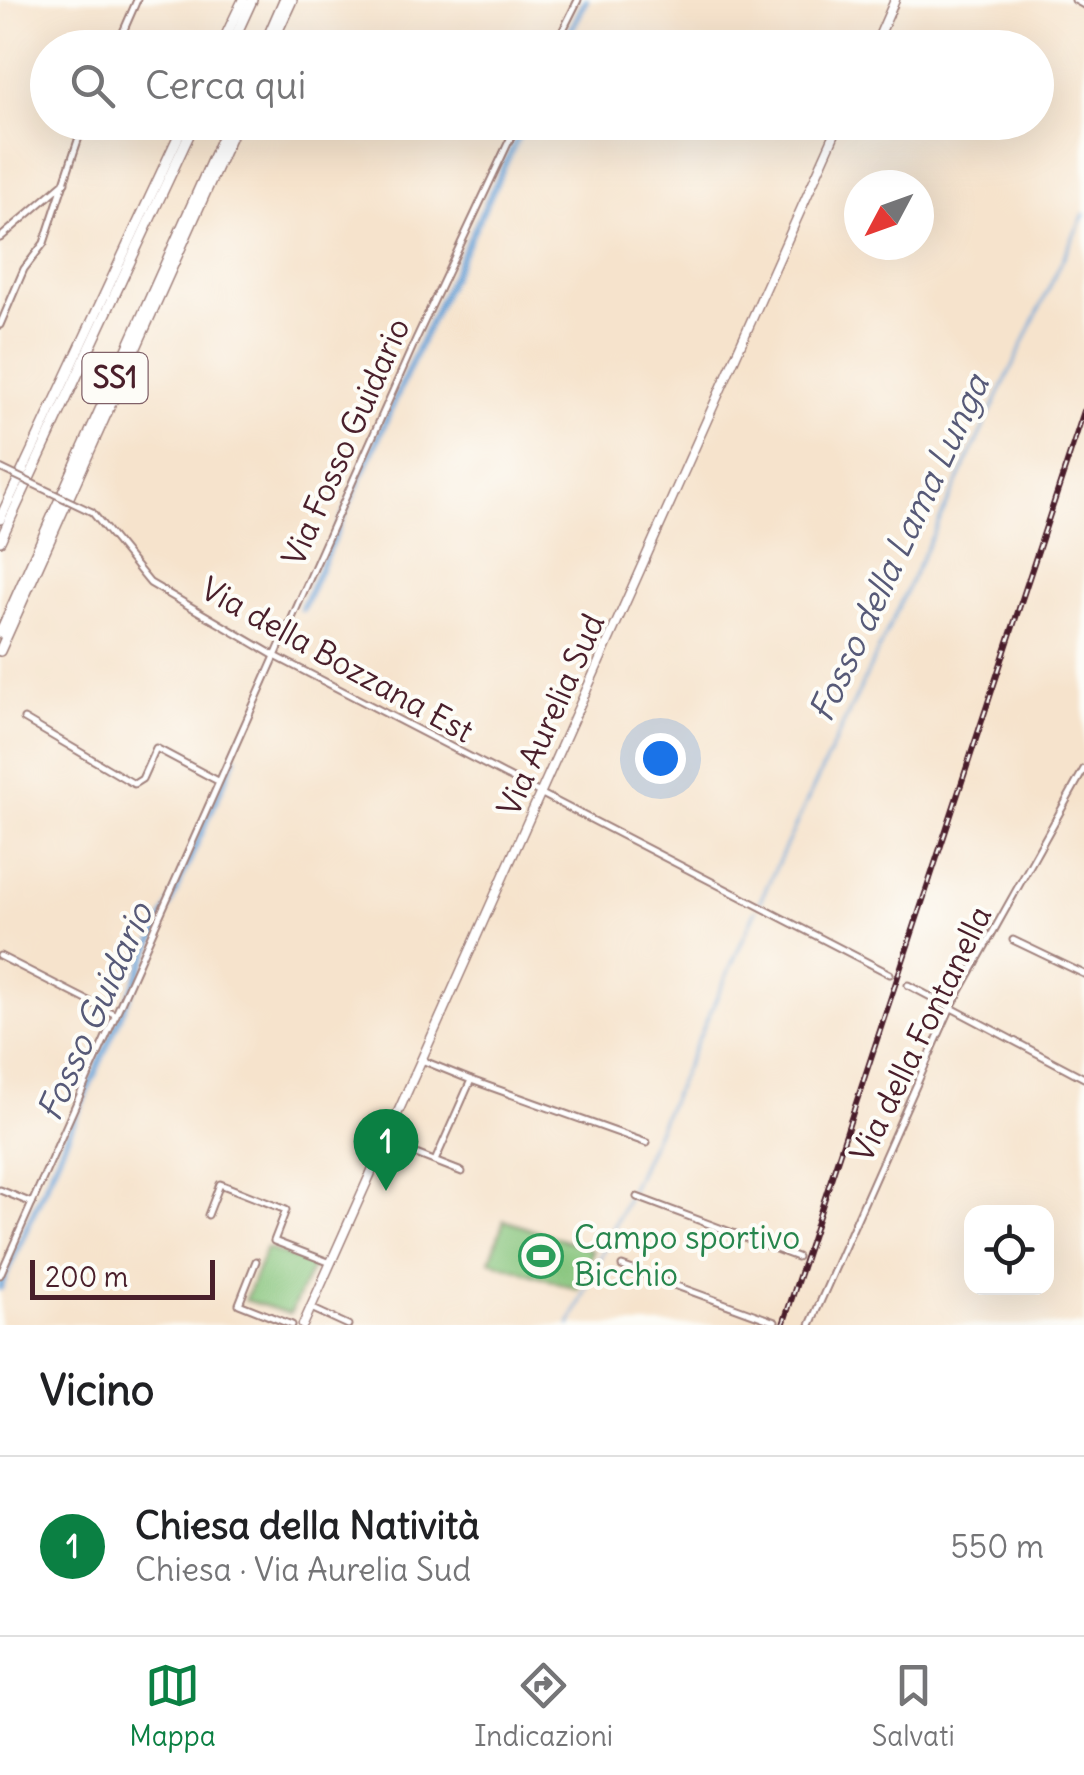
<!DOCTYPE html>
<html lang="it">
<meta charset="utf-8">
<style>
:root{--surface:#fff;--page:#f2f2f2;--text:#202124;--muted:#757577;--line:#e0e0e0;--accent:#0b8043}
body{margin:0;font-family:Delius,sans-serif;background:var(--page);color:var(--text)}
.controls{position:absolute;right:30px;bottom:30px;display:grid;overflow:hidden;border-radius:20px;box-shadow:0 10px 40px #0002}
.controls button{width:90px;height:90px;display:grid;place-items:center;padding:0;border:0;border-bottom:2px solid var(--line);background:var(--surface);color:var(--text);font:50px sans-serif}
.compass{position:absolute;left:844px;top:170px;width:90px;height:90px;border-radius:50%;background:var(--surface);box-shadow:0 10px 40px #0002;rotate:229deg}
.scale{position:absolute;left:30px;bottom:25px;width:185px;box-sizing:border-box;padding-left:10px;border:5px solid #4a1f2b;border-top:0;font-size:28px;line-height:35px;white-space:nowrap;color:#4a1f2b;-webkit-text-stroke:8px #fdfcf7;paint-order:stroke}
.you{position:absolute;left:660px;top:758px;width:35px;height:35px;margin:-25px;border:8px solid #fff;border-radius:50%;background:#1a73e8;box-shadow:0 0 0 15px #1a73e833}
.badge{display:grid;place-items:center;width:65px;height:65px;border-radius:50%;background:var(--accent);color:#fff;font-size:32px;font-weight:700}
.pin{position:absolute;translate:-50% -82px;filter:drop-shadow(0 2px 5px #0008)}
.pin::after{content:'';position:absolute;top:52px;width:35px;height:30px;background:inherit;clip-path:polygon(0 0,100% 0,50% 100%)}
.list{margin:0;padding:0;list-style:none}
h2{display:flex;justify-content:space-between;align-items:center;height:130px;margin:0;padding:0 40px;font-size:42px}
h2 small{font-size:32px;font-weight:400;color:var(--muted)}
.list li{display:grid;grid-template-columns:65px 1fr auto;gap:30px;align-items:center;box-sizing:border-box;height:180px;padding:0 40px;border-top:2px solid var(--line)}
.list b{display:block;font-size:38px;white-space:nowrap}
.list p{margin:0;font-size:32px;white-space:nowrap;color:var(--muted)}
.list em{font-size:32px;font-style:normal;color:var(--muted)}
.icon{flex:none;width:55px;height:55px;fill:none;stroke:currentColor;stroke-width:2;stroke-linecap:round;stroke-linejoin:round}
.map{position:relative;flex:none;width:1084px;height:1325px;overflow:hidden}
.search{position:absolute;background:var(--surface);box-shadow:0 10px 40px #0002;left:30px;right:30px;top:30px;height:110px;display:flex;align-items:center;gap:25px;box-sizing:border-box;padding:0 35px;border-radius:55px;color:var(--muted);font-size:38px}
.sheet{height:310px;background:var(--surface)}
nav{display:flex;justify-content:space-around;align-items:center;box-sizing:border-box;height:140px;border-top:2px solid var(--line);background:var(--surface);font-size:28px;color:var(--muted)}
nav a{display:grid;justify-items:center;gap:5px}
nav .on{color:var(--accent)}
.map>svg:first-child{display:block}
.green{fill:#86c47b;stroke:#687253;stroke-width:2.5}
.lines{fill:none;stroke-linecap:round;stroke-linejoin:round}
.stream{stroke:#67a2d7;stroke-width:2.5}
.canal{stroke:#67a2d7;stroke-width:6}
.minor-casing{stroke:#a0817c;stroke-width:9}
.secondary-casing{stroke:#a0817c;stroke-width:11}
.trunk-casing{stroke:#a0817c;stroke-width:12}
.motorway-casing{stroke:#a0817c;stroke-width:12}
.minor{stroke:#fff;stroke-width:5}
.secondary{stroke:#fff;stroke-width:8}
.trunk{stroke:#fff;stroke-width:9}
.motorway{stroke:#fff;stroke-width:9}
.rail-casing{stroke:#4a1f2b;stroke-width:6}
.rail{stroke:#fdfcf7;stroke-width:2.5;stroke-dasharray:8;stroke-linecap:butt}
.minor-bridge-casing{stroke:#a0817c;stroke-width:9;stroke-linecap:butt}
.minor-bridge{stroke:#fff;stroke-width:5}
.labels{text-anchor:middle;stroke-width:8;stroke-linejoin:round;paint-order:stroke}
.shield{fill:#fdfcf7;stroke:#806168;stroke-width:2.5}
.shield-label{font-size:30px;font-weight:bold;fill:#4a1f2b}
.street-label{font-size:32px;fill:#4a1f2b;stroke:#fdfcf7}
.leisure-label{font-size:32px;fill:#27864d;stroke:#fdfcf7;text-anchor:start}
.water-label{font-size:35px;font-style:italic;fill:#575a78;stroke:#fdfcf7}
</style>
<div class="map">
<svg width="1084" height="1325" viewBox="0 0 1084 1325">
<rect width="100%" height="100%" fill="#fdfcf7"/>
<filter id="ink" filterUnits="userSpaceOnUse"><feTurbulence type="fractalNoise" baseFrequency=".01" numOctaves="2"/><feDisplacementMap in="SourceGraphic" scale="20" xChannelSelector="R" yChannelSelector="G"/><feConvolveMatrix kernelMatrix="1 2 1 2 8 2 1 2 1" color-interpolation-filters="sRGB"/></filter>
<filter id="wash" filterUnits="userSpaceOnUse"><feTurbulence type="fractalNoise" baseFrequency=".0048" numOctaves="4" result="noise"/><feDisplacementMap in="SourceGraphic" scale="40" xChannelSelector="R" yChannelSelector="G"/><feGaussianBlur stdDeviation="2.25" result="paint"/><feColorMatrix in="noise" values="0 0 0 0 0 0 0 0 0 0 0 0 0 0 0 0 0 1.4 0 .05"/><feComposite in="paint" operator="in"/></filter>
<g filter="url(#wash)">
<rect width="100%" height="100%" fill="#f6e3cc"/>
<g class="green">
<polygon points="504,1220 593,1250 578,1290 490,1261"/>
<polygon points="266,1248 313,1265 290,1314 245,1300"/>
</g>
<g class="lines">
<g class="stream">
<polyline points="759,903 1084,214"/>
<polyline points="570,1325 756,910"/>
</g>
<g class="canal">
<polyline points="562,48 586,0"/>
<polyline points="302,609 420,344 525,122"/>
<polyline points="0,1288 235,757"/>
</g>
</g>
</g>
<g filter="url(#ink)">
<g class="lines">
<g class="minor-casing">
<g id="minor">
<polyline points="1075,0 1084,5"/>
<polyline points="116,48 137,0"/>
<polyline points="554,48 578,0"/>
<polyline points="0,238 65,182"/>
<polyline points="0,325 24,269 44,243 84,122"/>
<polyline points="92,512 150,583 275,656 890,974"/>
<polyline points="24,719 134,784 142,779 156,748 218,781"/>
<polyline points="1013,940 1084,974"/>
<polyline points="0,956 116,1015"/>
<polyline points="908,985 1084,1078"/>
<polyline points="424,1061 471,1080 435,1161"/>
<polyline points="471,1080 647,1143"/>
<polyline points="416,1154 462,1172"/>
<polyline points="0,1190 32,1203"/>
<polyline points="637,1197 797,1257"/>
<polyline points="208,1215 220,1184 286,1210 274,1241 331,1263"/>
<polyline points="256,1261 239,1304 292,1325"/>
<polyline points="622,1266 775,1322"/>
<polyline points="0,1275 416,339 518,122"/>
<polyline points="311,1308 348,1325"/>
<polyline points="810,1325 951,1007 1084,769"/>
</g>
</g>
<g class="secondary-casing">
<g id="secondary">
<polyline points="874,48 895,0"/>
<polyline points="303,1325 840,122"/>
</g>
</g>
<g class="trunk-casing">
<g id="trunk">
<polyline points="263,48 284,0"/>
<polyline points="270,48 292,0"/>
<polyline points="0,633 229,122"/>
<polyline points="0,651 237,122"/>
</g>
</g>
<g class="motorway-casing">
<g id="motorway">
<polyline points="220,48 243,0"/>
<polyline points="230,48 252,0"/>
<polyline points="0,519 185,122"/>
<polyline points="0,541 195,122"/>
</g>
</g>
<use href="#minor" class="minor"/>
<use href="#secondary" class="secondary"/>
<use href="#trunk" class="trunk"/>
<use href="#motorway" class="motorway"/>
<g class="rail-casing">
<polyline id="rail" points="783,1325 1084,411"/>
</g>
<use href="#rail" class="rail"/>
<g class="minor-bridge-casing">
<polyline id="minor-bridge" points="0,468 92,512"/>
</g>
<use href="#minor-bridge" class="minor-bridge"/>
</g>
</g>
<defs>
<g id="stadium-ring" transform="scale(2.25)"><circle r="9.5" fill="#fdfcf7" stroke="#2e9e5b" stroke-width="1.5"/><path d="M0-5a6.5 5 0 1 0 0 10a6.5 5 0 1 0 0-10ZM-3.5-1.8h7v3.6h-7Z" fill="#2e9e5b"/></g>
</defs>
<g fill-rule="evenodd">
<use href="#stadium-ring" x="541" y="1256"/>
</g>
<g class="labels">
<rect class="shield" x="82.5" y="353" width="65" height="50" rx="8"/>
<g class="shield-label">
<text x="115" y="388">SS1</text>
</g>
<g class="street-label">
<text transform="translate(346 442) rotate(-66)" y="11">Via Fosso Guidario</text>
<text transform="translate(337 660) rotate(29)" y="11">Via della Bozzana Est</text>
<text transform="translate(551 715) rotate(-66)" y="11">Via Aurelia Sud</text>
<text transform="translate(921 1034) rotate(-64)" y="11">Via della Fontanella</text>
</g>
<g class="leisure-label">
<text x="574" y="1249">Campo sportivo<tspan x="574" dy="37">Bicchio</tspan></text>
</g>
<g class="water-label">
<text transform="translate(899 548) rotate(-65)" y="12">Fosso della Lama Lunga</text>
<text transform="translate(95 1012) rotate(-66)" y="12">Fosso Guidario</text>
</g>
</g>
</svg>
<div class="controls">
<button><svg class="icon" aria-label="locate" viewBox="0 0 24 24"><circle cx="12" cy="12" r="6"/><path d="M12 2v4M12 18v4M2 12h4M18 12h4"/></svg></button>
</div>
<svg class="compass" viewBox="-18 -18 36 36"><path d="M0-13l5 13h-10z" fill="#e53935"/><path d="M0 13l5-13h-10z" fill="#757577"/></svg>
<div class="scale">200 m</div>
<div class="you"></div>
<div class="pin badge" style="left:386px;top:1191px">1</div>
<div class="search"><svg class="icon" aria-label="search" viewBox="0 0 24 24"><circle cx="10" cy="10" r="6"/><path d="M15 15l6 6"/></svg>Cerca qui</div>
</div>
<section class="sheet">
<h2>Vicino<small></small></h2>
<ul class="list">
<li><span class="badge">1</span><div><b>Chiesa della Natività</b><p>Chiesa · Via Aurelia Sud</p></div><em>550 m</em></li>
</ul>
</section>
<nav>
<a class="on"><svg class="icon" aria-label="map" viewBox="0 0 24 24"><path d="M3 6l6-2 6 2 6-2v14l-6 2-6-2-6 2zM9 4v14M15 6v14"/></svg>Mappa</a>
<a><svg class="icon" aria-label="directions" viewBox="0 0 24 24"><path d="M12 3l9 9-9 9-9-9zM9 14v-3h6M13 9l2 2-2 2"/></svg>Indicazioni</a>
<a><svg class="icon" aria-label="saved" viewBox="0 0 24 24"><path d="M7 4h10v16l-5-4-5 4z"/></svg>Salvati</a>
</nav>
